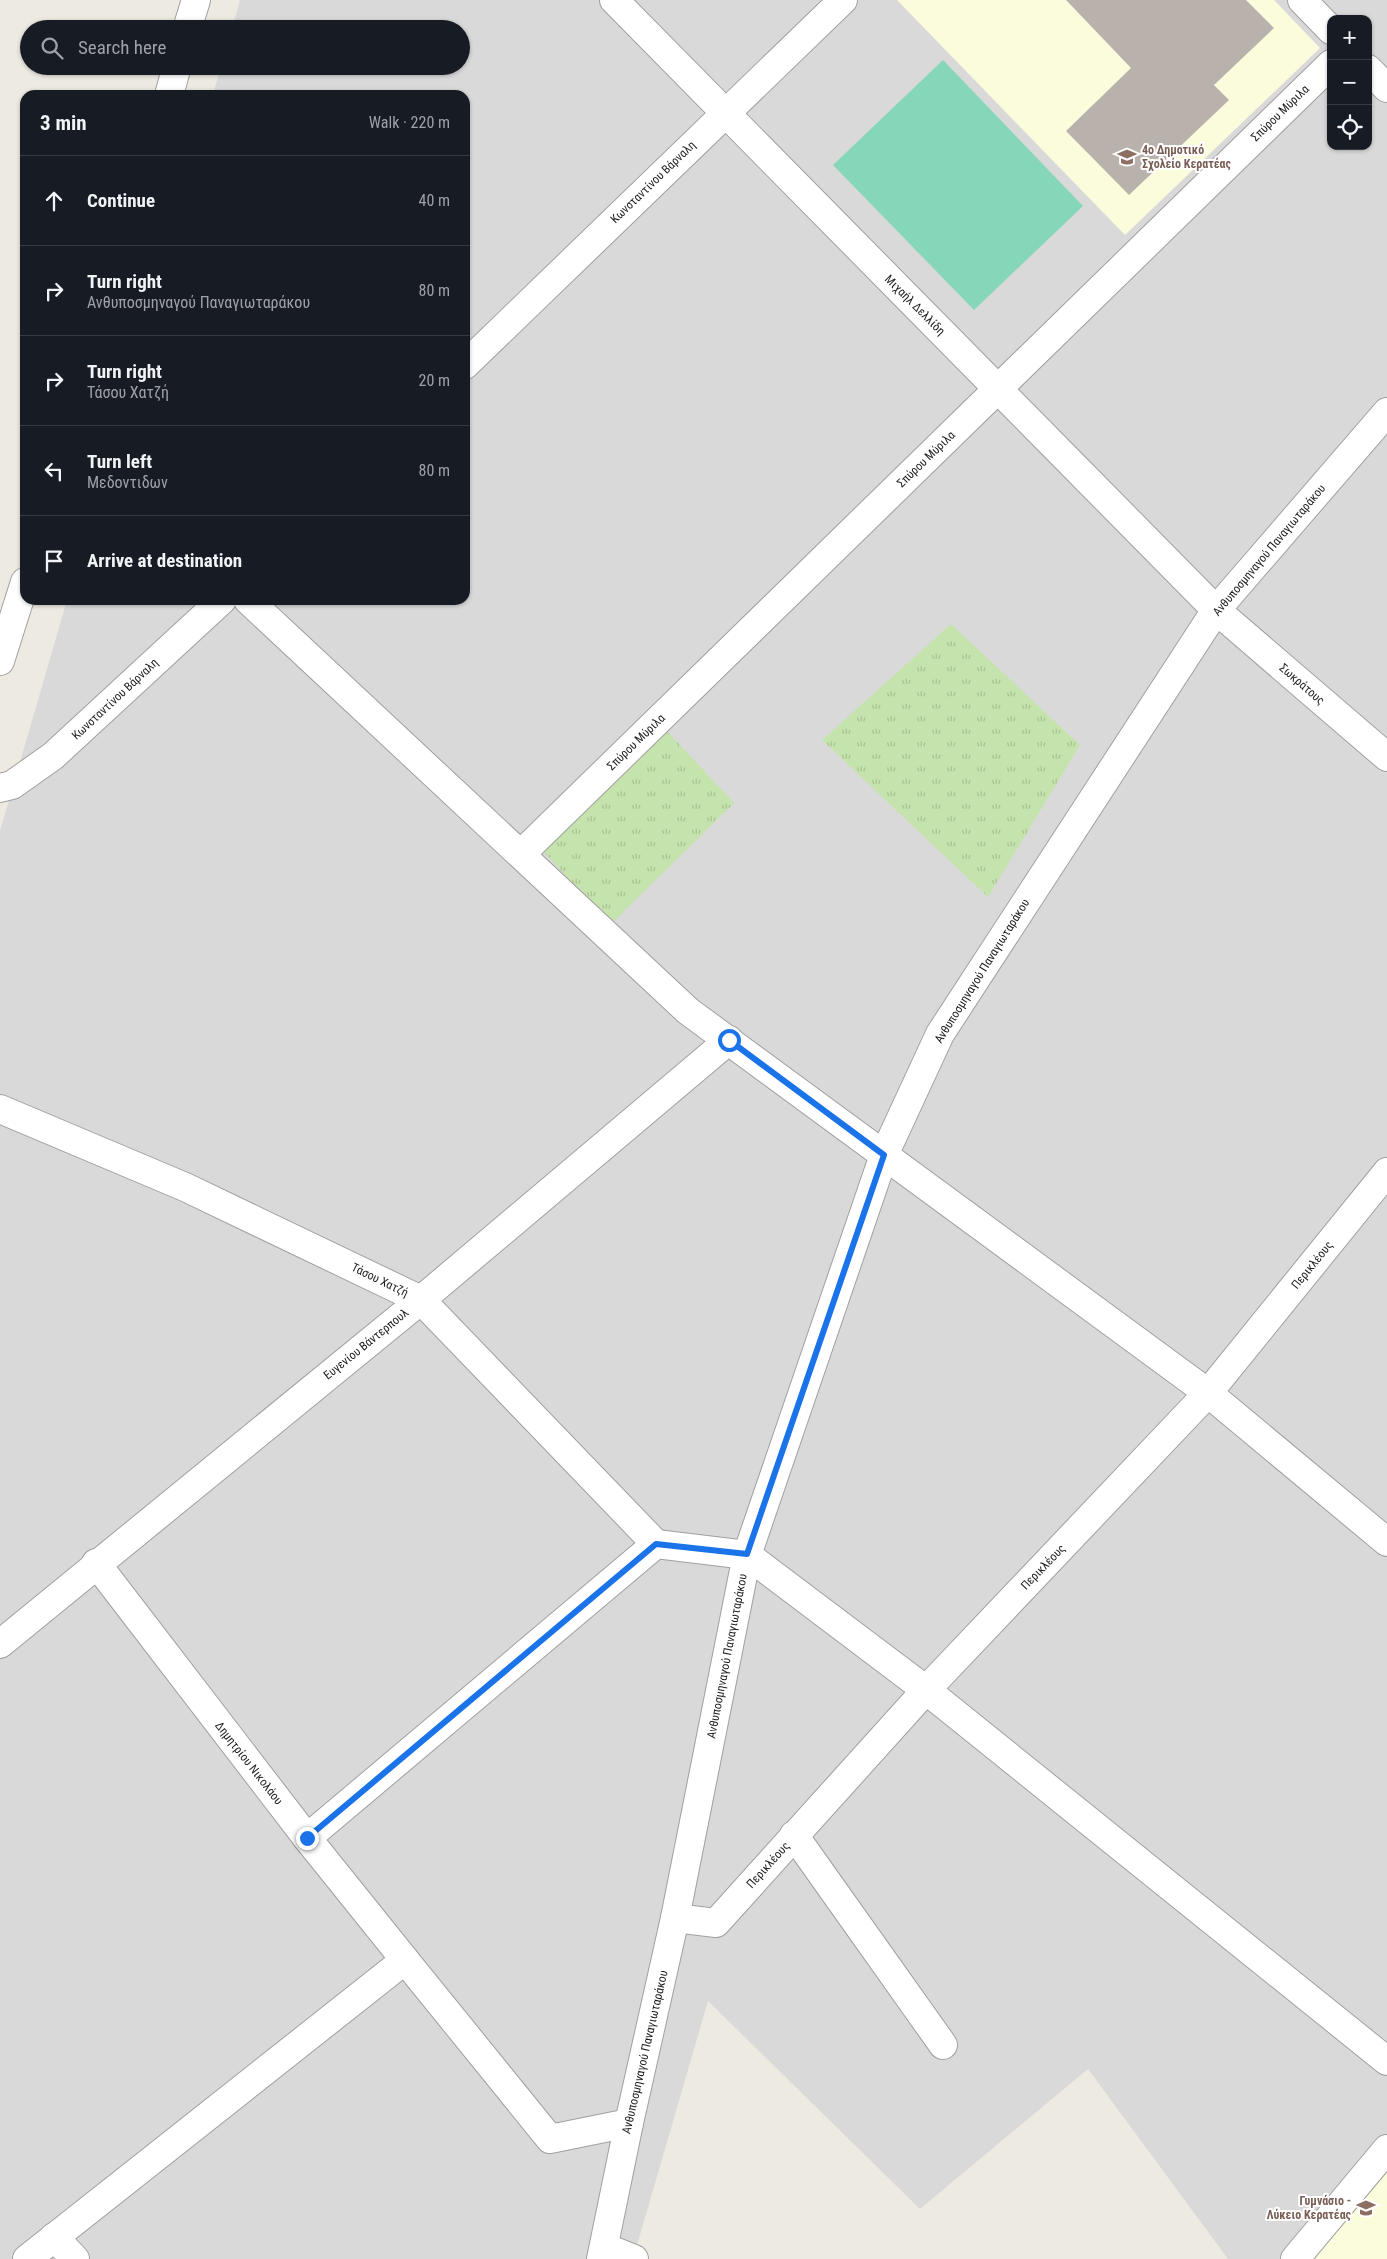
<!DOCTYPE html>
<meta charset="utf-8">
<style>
:root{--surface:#171b24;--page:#242831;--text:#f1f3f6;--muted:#9ea1a6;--line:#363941}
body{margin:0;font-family:"Roboto Condensed",sans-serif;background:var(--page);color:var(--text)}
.controls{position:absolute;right:15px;top:15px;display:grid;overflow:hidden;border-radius:10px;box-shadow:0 1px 4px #0004}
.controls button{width:45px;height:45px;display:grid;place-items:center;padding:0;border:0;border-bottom:1px solid var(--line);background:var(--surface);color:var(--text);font:25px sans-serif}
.stop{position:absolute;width:15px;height:15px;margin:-11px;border:4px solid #1a73e8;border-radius:50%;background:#fff}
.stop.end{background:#1a73e8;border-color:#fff;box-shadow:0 1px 5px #0008}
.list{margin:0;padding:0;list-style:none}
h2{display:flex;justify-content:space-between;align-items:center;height:65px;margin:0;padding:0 20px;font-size:21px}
h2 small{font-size:16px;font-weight:400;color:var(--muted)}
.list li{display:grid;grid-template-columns:32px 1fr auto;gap:15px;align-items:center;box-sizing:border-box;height:90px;padding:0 20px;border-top:1px solid var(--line)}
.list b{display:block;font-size:19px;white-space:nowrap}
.list p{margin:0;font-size:16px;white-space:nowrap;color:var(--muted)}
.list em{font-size:16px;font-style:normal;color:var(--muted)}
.icon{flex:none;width:28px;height:28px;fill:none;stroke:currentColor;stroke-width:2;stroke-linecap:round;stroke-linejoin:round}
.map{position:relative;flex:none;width:1387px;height:2259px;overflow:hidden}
.search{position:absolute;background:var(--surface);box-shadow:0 1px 4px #0004;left:20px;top:20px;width:450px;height:55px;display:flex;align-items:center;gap:12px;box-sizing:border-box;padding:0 18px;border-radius:28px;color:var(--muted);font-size:19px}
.panel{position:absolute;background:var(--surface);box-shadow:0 1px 4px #0004;left:20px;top:90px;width:450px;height:515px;border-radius:15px}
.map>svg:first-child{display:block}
.residential{fill:#dad9d9;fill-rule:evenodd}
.education{fill:#fbfcdc}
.grass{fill:url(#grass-tufts)}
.pitch{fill:#86d6ba}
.building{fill:#b9b2ac}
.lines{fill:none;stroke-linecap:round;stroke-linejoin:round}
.minor-casing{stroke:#a0a0a0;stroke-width:30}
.minor{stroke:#fff;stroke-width:28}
.route{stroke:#1a73e8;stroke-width:6}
.labels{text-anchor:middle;stroke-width:4;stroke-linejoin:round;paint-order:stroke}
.street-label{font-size:12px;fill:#1c1c1c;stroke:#fff}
.education-label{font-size:12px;font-weight:bold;fill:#785e54;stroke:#fff;text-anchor:start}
</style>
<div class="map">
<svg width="1387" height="2259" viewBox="0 0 1387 2259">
<defs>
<pattern id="grass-tufts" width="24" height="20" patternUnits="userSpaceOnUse" patternTransform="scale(1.25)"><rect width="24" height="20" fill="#c5e3ac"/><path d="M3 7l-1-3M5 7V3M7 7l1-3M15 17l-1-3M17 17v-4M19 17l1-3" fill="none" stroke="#a9c293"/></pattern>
</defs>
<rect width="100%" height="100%" fill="#edeae2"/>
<path class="residential" d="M240,0H1387V2259H1228L1088,2069L920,2209L708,2001L633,2259H0V831L67,600H465V95H213L221,66H461V29H232ZM1331,19H1368V146H1331Z"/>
<g class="education">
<polygon points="897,0 1274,0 1320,48 1125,235"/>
<polygon points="1387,2158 1387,2259 1303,2259"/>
</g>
<g class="grass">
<polygon points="951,624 1080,745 988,897 822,740"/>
<polygon points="667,731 734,803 611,924 542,850"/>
</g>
<polygon class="pitch" points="943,60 1083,206 974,310 833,165"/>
<polygon class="building" points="1066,0 1246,0 1274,28 1214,85 1229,100 1129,195 1066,131 1131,68"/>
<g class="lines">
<g class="minor-casing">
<g id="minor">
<polyline points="614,0 1216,610 1387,757"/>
<polyline points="1302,0 1331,30"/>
<polyline points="187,29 196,0"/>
<polyline points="1368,69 1387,88"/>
<polyline points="169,95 177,66"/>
<polyline points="465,365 843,0"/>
<polyline points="248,600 688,1011 1208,1393 1387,1542"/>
<polyline points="0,661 25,582"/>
<polyline points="0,788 12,785 53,756 222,600"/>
<polyline points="521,854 1331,64"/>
<polyline points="0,1109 185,1187 421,1300 656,1544 747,1555"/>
<polyline points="747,1555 926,1690 1387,2061"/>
<polyline points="96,1563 307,1838 405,1960"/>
<polyline points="0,1644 421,1300 729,1040"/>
<polyline points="794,1835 943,2045"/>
<polyline points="307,1838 656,1544"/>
<polyline points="675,1918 716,1923 926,1690 1208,1393 1387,1172"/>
<polyline points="54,2237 75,2259"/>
<polyline points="604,2247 634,2259"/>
<polyline points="27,2259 405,1960 550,2139 629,2123"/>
<polyline points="601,2259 629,2123 675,1918 747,1555 884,1155 940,1034 1216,610 1387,412"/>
<polyline points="1295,2259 1387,2149"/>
</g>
</g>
<use href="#minor" class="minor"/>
</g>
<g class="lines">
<polyline class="route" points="307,1838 656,1544 747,1554 884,1155 729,1040"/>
</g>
<defs>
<g id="school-bare" transform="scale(1.5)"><path d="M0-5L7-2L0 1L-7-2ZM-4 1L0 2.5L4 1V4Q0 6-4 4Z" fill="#8d6e63" stroke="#fff" stroke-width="2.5" paint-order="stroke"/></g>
</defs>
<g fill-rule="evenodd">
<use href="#school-bare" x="1127" y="157"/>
<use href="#school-bare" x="1366" y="2208"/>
</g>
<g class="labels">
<g class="street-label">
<text transform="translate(1280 113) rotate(-44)" y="4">Σπύρου Μύριλα</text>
<text transform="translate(653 182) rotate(-44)" y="4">Κωνσταντίνου Βάρναλη</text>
<text transform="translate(915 305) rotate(45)" y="4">Μιχαήλ Δελλίδη</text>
<text transform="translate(926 459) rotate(-44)" y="4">Σπύρου Μύριλα</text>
<text transform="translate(1269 550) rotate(-50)" y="4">Ανθυποσμηναγού Παναγιωταράκου</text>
<text transform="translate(1302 684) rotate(41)" y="4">Σωκράτους</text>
<text transform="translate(115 699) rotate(-43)" y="4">Κωνσταντίνου Βάρναλη</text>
<text transform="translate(636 742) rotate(-44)" y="4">Σπύρου Μύριλα</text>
<text transform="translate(982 971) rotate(-58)" y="4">Ανθυποσμηναγού Παναγιωταράκου</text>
<text transform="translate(1312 1265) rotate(-51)" y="4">Περικλέους</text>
<text transform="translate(380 1280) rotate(26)" y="4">Τάσου Χατζή</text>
<text transform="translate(366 1344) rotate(-39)" y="4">Ευγενίου Βάντερπουλ</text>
<text transform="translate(1043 1567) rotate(-46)" y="4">Περικλέους</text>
<text transform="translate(727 1656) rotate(-79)" y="4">Ανθυποσμηναγού Παναγιωταράκου</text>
<text transform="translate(249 1763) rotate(52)" y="4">Δημητρίου Νικολάου</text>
<text transform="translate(768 1865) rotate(-48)" y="4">Περικλέους</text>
<text transform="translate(645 2052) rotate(-77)" y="4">Ανθυποσμηναγού Παναγιωταράκου</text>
</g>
<g class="education-label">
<text x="1142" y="154">4ο Δημοτικό<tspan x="1142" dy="14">Σχολείο Κερατέας</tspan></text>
<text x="1351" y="2205" text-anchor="end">Γυμνάσιο -<tspan x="1351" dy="14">Λύκειο Κερατέας</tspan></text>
</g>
</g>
</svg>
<div class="controls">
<button>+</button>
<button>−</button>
<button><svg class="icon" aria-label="locate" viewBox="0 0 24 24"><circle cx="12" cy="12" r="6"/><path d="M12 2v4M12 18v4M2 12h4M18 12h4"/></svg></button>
</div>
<div class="stop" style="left:729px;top:1040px"></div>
<div class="stop end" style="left:307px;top:1838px"></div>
<div class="search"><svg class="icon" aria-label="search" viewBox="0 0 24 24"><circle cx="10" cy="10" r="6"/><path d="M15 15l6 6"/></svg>Search here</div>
<section class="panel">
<h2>3 min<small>Walk · 220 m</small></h2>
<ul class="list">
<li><svg class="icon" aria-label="ahead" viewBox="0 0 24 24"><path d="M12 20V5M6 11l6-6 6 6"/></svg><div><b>Continue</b></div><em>40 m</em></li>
<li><svg class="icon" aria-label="right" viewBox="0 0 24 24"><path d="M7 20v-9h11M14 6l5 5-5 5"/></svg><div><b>Turn right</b><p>Ανθυποσμηναγού Παναγιωταράκου</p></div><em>80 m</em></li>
<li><svg class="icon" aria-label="right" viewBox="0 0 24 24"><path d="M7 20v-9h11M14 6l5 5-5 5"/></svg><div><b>Turn right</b><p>Τάσου Χατζή</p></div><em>20 m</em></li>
<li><svg class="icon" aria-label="left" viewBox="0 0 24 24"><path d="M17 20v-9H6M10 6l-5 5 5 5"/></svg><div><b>Turn left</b><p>Μεδοντιδων</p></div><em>80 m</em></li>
<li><svg class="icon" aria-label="arrive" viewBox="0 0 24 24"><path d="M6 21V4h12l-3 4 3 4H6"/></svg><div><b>Arrive at destination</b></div></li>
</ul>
</section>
</div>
